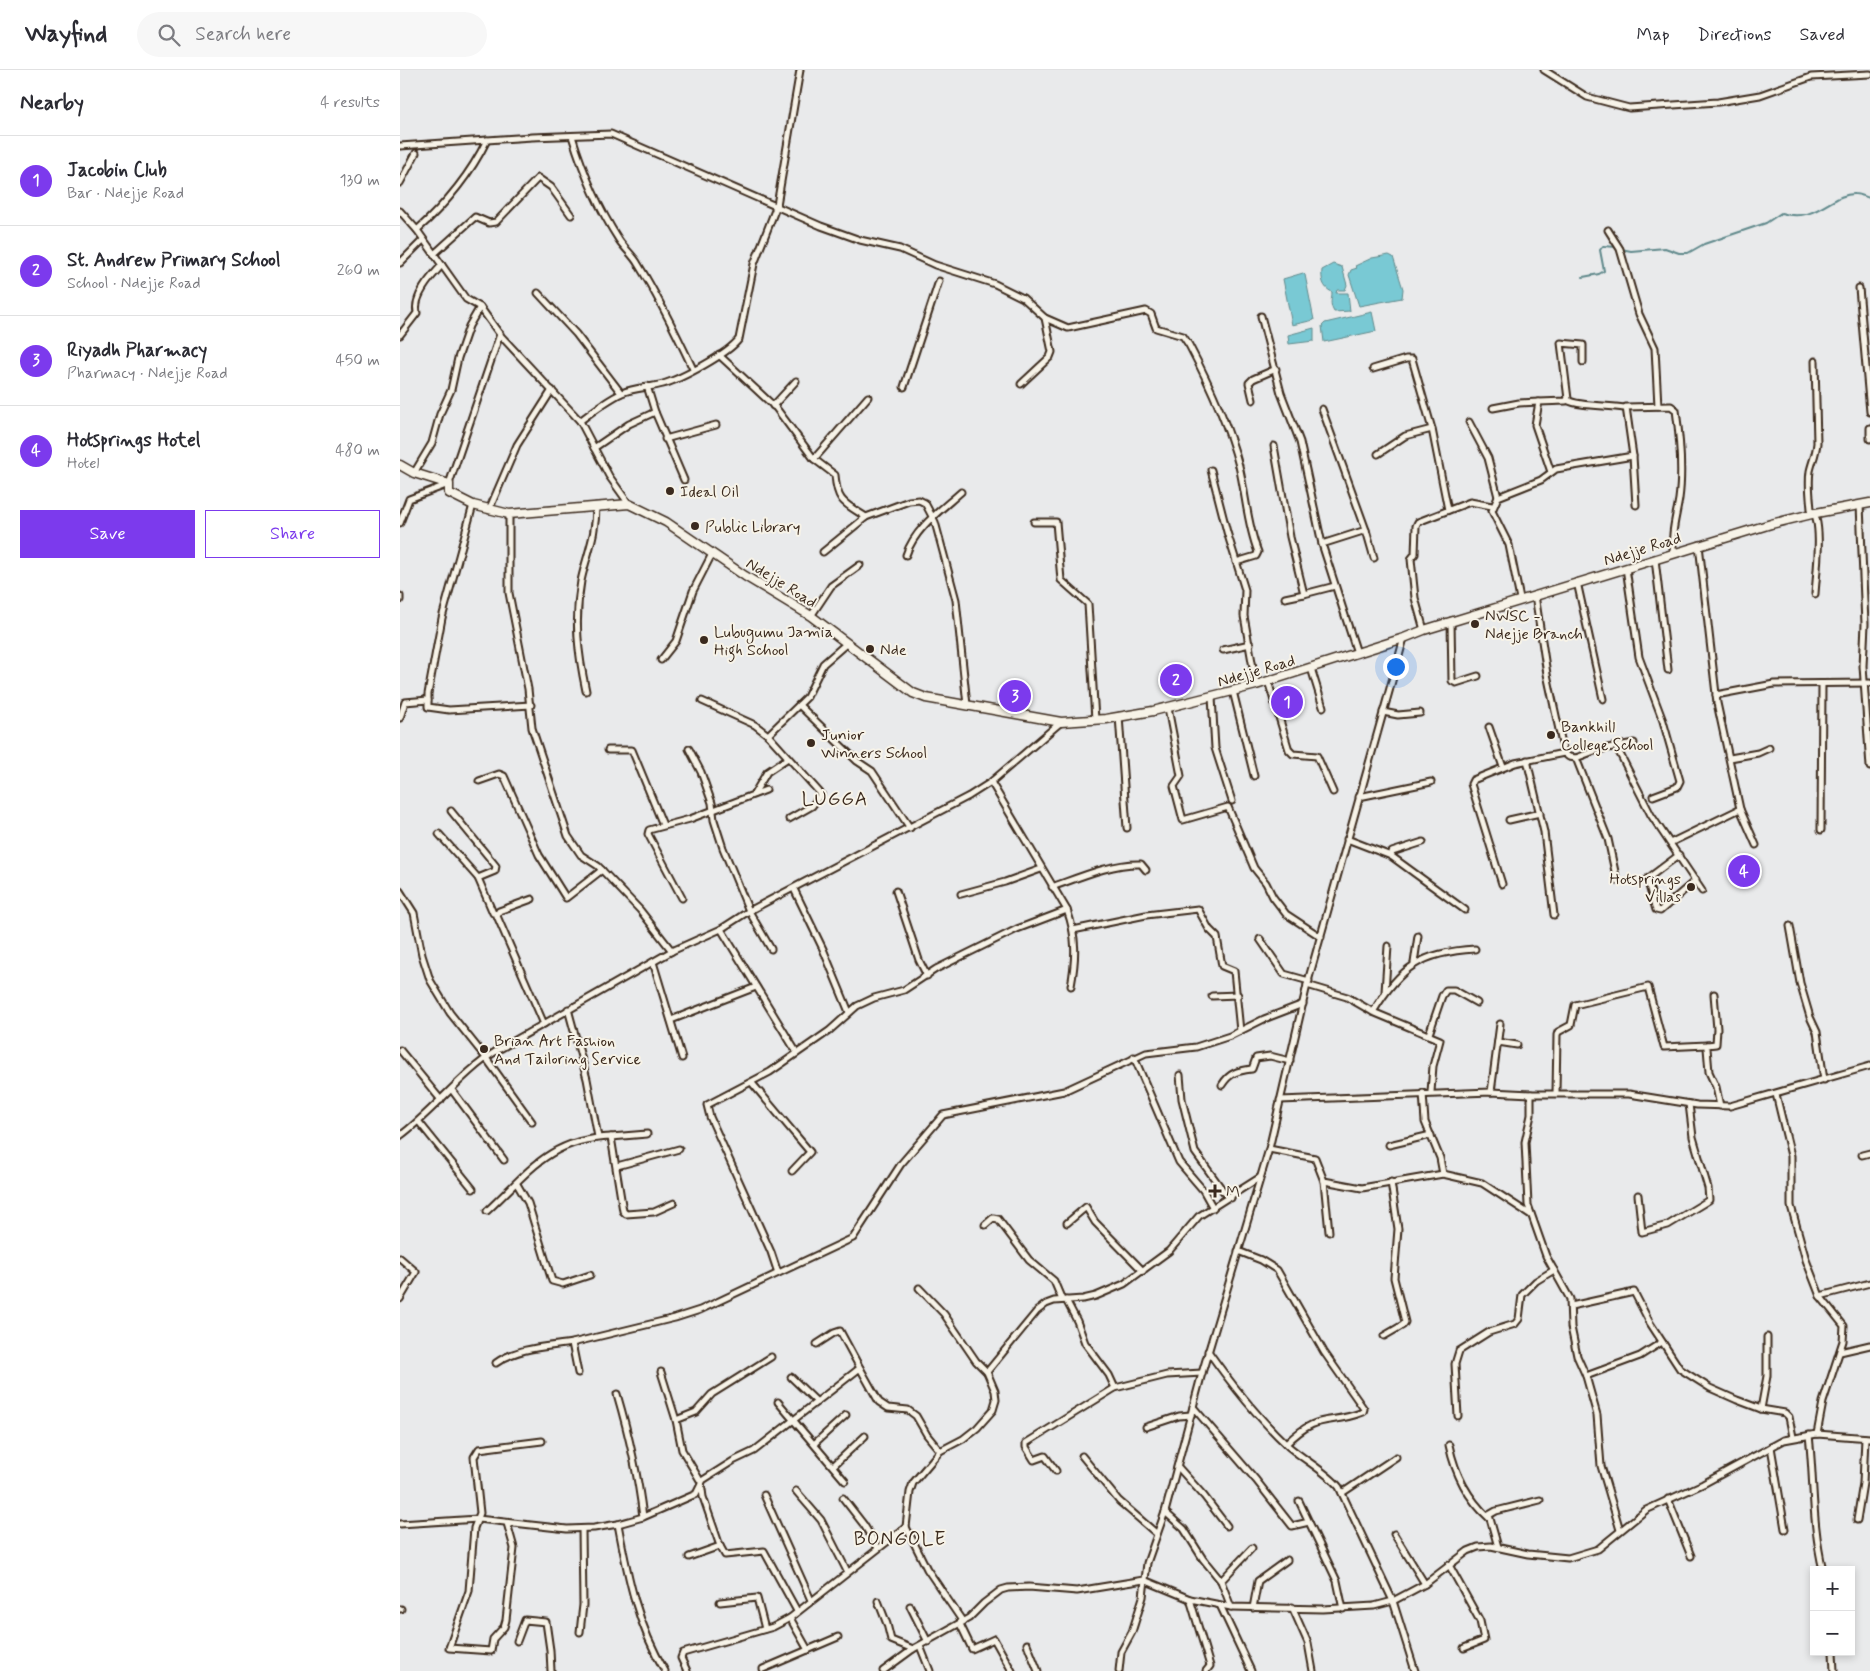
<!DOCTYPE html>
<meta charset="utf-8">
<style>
:root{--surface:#fff;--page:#f7f7f7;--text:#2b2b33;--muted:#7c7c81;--line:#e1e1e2;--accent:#7c3aed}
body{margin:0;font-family:Mynerve,sans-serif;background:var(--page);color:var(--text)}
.controls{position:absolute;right:15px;bottom:15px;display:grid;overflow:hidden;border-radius:0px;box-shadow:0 2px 8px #0003}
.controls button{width:45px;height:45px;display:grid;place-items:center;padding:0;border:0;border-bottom:1px solid var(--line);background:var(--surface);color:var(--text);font:25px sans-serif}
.you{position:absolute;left:995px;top:596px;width:18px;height:18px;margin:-12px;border:4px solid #fff;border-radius:50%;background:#1a73e8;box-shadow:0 0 0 8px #1a73e833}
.badge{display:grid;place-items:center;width:32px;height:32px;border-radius:50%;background:var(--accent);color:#fff;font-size:16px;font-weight:700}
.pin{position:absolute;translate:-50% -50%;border:2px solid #fff;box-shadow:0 1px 5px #0006}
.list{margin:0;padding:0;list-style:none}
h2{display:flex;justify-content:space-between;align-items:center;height:65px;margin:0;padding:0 20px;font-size:21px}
h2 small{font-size:16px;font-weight:400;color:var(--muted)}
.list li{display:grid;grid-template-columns:32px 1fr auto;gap:15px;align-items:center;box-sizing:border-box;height:90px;padding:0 20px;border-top:1px solid var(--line)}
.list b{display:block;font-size:19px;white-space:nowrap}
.list p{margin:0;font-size:16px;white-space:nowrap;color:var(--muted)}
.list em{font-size:16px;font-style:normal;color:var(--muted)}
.actions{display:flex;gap:10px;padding:15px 20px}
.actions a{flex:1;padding:11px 0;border:1px solid var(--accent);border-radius:0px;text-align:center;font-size:18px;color:var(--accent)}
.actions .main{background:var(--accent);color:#fff}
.icon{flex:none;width:28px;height:28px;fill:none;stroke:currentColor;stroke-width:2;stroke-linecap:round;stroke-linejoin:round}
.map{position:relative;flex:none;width:1470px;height:1601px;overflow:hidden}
header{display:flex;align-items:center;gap:30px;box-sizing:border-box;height:70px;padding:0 25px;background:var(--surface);border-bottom:1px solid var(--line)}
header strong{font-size:24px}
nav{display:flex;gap:28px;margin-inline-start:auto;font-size:18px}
.search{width:350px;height:45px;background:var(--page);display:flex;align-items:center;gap:12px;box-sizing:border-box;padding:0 18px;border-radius:28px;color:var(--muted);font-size:19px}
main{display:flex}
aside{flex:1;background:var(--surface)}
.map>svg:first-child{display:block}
.water{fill:#79c9d4;stroke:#60898b}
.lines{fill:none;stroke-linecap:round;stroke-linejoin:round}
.stream{stroke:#60898b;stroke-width:2}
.street-casing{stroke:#3b2a1e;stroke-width:9}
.secondary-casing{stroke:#3b2a1e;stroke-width:11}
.street{stroke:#f7f3e8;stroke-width:5}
.secondary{stroke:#f7f3e8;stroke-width:8}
.poi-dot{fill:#3b2a1e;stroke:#f7f3e8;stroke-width:2}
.labels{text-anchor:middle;stroke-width:4;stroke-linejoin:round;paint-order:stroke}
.poi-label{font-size:16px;fill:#3b2a1e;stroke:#f7f3e8;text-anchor:start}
.street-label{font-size:16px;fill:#3b2a1e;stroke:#f7f3e8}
.quarter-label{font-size:19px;letter-spacing:1px;fill:#3b2a1e;stroke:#f7f3e8}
</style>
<header>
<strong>Wayfind</strong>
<div class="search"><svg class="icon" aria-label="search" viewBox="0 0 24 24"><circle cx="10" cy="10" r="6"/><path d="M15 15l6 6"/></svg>Search here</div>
<nav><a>Map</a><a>Directions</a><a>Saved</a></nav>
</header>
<main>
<aside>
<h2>Nearby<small>4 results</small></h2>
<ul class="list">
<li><span class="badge">1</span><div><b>Jacobin Club</b><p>Bar · Ndejje Road</p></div><em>130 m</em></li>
<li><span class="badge">2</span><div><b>St. Andrew Primary School</b><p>School · Ndejje Road</p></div><em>260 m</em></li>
<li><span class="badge">3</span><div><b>Riyadh Pharmacy</b><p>Pharmacy · Ndejje Road</p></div><em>450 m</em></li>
<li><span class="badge">4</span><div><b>Hotsprings Hotel</b><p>Hotel</p></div><em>480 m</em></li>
</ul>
<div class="actions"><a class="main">Save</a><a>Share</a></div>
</aside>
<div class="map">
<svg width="1470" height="1601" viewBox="0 0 1470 1601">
<rect width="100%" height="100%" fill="#e9eaeb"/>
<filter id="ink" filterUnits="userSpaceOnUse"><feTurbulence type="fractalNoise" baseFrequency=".02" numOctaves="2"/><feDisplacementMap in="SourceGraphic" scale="10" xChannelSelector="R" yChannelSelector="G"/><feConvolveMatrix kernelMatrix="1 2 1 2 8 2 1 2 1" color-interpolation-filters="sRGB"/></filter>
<g filter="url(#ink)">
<g class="water">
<polygon points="989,185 993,187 1003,219 1002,228 959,236 949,205 951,200 957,198 955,196 972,188"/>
<path d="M933,194L942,197L947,215L945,220H937L936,223H948L950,241L934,242C929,233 932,230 932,222C923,218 921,209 922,200Z"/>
<polygon points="903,203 905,205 914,250 892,255 883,209"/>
<polygon points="972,242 976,261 924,272 922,256 925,253"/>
<polygon points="914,258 914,271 889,274 888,265"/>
</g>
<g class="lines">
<g class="stream">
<path d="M1221,179L1231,181L1265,178L1279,183H1288L1304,174L1366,153L1381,143C1417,154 1431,123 1455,124C1460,124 1465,127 1470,128"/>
<polyline points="1183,207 1199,204 1204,201 1200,180 1203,176 1217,177"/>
</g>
<g class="street-casing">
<g id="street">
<polyline points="1144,0 1187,27 1229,38 1318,32 1360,25 1411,7 1470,4"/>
<path d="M172,66C183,102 199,139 219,170C225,179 233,185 238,194C259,228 276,263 293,299"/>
<path d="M0,76L132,67L211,64L421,156L460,170L500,179L535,195L595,214L623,228L645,248L668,258L746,241L751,244L756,258L783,266L789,275C809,313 828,354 839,396C846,425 847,454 858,482L856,486L836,492"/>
<polyline points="0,113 16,83"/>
<polyline points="0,141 17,160 66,229 80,237 101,266 180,351 209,406 229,434"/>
<path d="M17,160C46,134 70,105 87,70"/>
<polyline points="1208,160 1220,179 1239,244 1255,278 1258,336"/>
<polyline points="34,184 75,147 89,153 96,152 138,108 151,117 171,145"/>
<polyline points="0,193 23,170"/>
<polyline points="1459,218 1470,342"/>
<polyline points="138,223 176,264 221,323"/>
<polyline points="861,246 881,323 900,372 922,474 957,583"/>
<path d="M0,265L17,243C13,226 31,207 42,195"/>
<path d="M319,285L376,338L414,389L435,405C437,432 444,433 466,447"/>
<path d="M1415,291L1417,373C1416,384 1412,392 1410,401C1408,413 1410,427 1411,439C1424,450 1416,506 1415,524"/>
<polyline points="973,299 1006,289 1012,289 1032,359"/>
<polyline points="621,314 650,287 652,282 645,248"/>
<polyline points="247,316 255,342 284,410"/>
<polyline points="504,317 539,211"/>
<polyline points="853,330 849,313 853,309 876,299"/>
<path d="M1167,330C1180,337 1208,335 1224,338"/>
<polyline points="373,336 396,311"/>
<polyline points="1093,338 1119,333 1139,332"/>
<polyline points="922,339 966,460 922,474"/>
<path d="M180,351C193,341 207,330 222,323C235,317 249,318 263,314C281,309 328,284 339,269L354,194L377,135L400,0"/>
<polyline points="1069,352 1088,388 1098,427"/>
<polyline points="1470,358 1470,369"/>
<polyline points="265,369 316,355"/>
<polyline points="874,376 890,467 904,524 935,516"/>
<polyline points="194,378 229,354 255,342"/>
<polyline points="978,384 1005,366 1032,359 1048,440"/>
<polyline points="1233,386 1236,435"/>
<polyline points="414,389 468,327"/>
<polyline points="811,400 827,462 845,520 844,546 856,615"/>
<polyline points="1151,402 1135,355 1139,332 1166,331 1168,329 1161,273 1183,275 1183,292"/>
<polyline points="14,403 32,373 40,344 51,320 58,288 69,256 80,237"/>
<polyline points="73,435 42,548 28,624 28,637 49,640 131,635"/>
<polyline points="1460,435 1465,554 1463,596 1470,697"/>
<polyline points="89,440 117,375 152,320"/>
<polyline points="109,444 109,523 128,619 132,658 168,766 181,785 198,796 240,840 272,881"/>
<polyline points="634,452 656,452 661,510 688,534 695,650"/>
<polyline points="0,453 9,429 49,414 100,264"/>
<polyline points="966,460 974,488"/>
<polyline points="1299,475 1317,633 1340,739 1356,775"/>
<polyline points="423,482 466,447 509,431 519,430 525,433 535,452 556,530 567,635"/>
<path d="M506,485C515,458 541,440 561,422"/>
<polyline points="1255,489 1268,600"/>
<polyline points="1226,498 1239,587 1263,651 1280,711 1277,717 1253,726"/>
<polyline points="1177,512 1203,629"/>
<polyline points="1135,525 1147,604 1164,683 1169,687 1176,688 1197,680 1234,673"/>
<polyline points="0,526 0,530"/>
<polyline points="885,528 904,524"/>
<path d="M1120,529L1109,475L1092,441L1098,427L1141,410L1156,399L1233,386L1226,337L1271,336L1276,340C1280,369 1283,400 1279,429C1276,448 1270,465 1274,484"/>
<polyline points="411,546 431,516 460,495"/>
<polyline points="1051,551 1052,611 1056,613 1078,606"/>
<polyline points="1024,560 1015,528 1011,489 1015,484 1016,456 1018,452 1070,432 1092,436"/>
<polyline points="823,580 850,574"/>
<polyline points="261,590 276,571 293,521 312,484"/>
<polyline points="911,598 923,637"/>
<polyline points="868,611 889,680 893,684 917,686 933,722"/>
<path d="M186,621C178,583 174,551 181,511C187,483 196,467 196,436"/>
<polyline points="833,621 854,706"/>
<polyline points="1316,625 1374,614 1470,613"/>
<polyline points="812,627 815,678 832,731"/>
<polyline points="302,631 355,655 368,665 407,627 423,594 447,573"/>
<polyline points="399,635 457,691 472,701 510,758"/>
<polyline points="768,638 781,706 774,716 783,750 828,737 854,798 866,813 873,827 886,844 921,867"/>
<polyline points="983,642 998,645 1020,643"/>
<polyline points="719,646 727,758"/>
<polyline points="0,648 5,632 28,630"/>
<polyline points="1089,657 1103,697"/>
<polyline points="368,665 421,724 412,736 389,749"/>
<polyline points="1217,678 1251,745 1302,821"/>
<polyline points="289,679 301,702 312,733 314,750 323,778 349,841 371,879"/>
<polyline points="208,680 232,680 263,755"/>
<polyline points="1176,688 1208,769 1217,811"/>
<polyline points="1330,688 1358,683 1369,678"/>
<polyline points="1127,690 1144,762 1154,845"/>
<polyline points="79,711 99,704 104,706 139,785 166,828 202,800"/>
<path d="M591,712L667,840C677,867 676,888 671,916"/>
<polyline points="354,724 367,702 388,688"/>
<polyline points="959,727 1031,712"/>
<polyline points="51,741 96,796 95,801 78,808"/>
<polyline points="1109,750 1140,743"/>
<polyline points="1421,760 1422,615"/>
<polyline points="39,764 78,808 93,843 97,844"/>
<polyline points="947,769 991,786 1065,840"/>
<polyline points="1270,773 1340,739"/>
<polyline points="1279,785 1247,809 1256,840 1260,841 1296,810"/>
<polyline points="991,786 992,782 1023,772"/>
<polyline points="1102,814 1071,714 1073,710 1115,693 1164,683"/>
<path d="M652,817C680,807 712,793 741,794L746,800"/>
<polyline points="394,819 423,879 449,942"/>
<polyline points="0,821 14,843 22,885 30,910 50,943 86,988 132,1052"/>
<polyline points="496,821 519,890 527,906"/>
<polyline points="561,824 605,812 641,799"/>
<polyline points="282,828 248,764 249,760 290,749 366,720"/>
<polyline points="132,829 99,841 97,846 144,954"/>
<polyline points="1390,856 1400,913 1410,947 1417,962 1424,1010"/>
<polyline points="321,859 397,983"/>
<polyline points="673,860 746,845 798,839 809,859 817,867 822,896 834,901 840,961"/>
<polyline points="860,869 884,904 909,911"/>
<polyline points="253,892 282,988"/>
<polyline points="1014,893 1018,866"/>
<polyline points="907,915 947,927 973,942 1040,970 1033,996 1031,1022"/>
<polyline points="985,922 988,876"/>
<polyline points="1314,924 1317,959 1316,974 1307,975 1307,978 1309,1002 1316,1017 1320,1036"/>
<polyline points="812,926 838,925"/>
<polyline points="168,939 187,1009 198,1067"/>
<path d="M973,942C1000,897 1022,882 1075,879"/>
<polyline points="271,950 356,917"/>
<polyline points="1029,964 1042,926 1046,920 1054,920 1077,933"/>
<polyline points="1098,972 1117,975"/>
<polyline points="0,980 41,1030"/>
<polyline points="734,987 779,1092 803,1120 813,1138"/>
<polyline points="780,1005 782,1029 795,1082 824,1122 831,1128"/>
<polyline points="352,1013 410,1082 392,1101"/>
<path d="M822,1015C830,1002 838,1001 852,999L856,988L870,986L890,991"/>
<polyline points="52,1020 104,1090"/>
<polyline points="1091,1022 1100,954"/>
<polyline points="1023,1023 1025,1052 1040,1088 1043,1104"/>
<polyline points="1156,1023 1157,965 1158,962 1171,955 1175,935 1248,917 1264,977 1307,975"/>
<polyline points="1131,1024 1131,1045 1125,1072 1128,1135 1146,1186 1170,1229 1171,1257 1177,1286 1186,1306 1240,1286 1262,1272"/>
<polyline points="1376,1024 1391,1086 1391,1136 1406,1190 1420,1226 1444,1256 1443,1271 1423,1332 1417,1364"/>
<polyline points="880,1030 1091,1022 1131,1024 1229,1024 1297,1035 1330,1036 1470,996"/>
<polyline points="19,1052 73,1119"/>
<path d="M0,1066C35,1040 61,1003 98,980L272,881L321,859L349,841L569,726L591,712L661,652"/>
<polyline points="211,1067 247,1064"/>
<polyline points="989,1075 1031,1065"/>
<polyline points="869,1079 915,1088 924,1111 962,1118 1043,1104 1082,1113 1131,1145"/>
<polyline points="1462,1085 1470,1083"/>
<polyline points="217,1096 279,1079"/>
<polyline points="924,1111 929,1162"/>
<polyline points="117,1114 128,1133 152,1211 163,1214 190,1205"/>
<polyline points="1238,1125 1242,1162 1268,1155 1309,1130 1308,1118 1293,1067 1289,1034"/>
<path d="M87,1141C129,1102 149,1069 211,1067L223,1141L226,1144L254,1142L274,1133"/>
<polyline points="667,1153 686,1137 695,1152 743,1201"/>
<polyline points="585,1155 593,1148 598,1149 629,1190 654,1211 662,1230"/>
<path d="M838,1181L861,1190L877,1200L924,1282L964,1339L963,1342C928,1356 919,1341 886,1374"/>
<polyline points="0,1188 16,1202 0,1229"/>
<polyline points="378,1203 371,1182 310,1047 307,1035 370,1002 429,961 457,936 474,928 504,920 536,899 617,859 667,840"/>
<polyline points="519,1218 544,1244 576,1291 587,1302"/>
<polyline points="1420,1226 1470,1213"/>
<polyline points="666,1230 677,1251 685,1273 709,1305 715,1318"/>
<polyline points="1171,1236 1234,1222 1250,1253 1280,1299 1310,1318 1337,1330 1361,1339 1385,1343 1389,1347 1393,1367"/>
<polyline points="984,1266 1003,1255 1005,1252 994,1208 998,1159 991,1112"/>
<polyline points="417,1274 434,1263 440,1261 460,1298"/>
<path d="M808,1281C832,1315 858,1348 888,1376C903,1389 928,1403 939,1417L993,1531L1015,1601"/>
<polyline points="1440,1282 1470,1275"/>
<path d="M96,1293C118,1277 147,1277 172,1273"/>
<polyline points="261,1302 276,1350 282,1380 301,1412 303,1427 320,1476 289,1487"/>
<polyline points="178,1303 172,1273 275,1248 300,1240 453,1168 501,1094 543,1045 664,1021 746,983 796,977 830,966 864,949 903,934"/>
<polyline points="1186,1306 1197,1345 1201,1396 1220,1460"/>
<polyline points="391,1307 417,1332"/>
<path d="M217,1324C229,1365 238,1405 243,1447"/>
<polyline points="378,1332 445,1411"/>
<polyline points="793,1337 856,1410 892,1456 909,1452"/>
<polyline points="1361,1339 1367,1306 1367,1267"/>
<polyline points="1058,1346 1055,1294 1059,1281 1089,1262 1115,1254 1119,1249 1122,1225 1136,1211 1154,1200"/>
<polyline points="276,1350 296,1342 312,1324 371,1287"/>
<polyline points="746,1357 779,1346 791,1345"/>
<path d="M1409,1365C1414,1410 1412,1455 1423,1500"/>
<polyline points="415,1373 446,1345"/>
<path d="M1049,1375C1055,1404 1067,1428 1089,1448"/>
<polyline points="1371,1377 1385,1459"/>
<polyline points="682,1386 719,1431 757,1464"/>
<polyline points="433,1396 465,1366"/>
<polyline points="778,1397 804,1426 827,1456"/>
<polyline points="656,1401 645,1386 634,1390 626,1377 626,1373 715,1318 767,1305 802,1303"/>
<polyline points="396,1421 421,1450 447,1501"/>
<polyline points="942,1423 996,1387"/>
<polyline points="364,1425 411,1530"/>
<polyline points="443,1428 464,1455 478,1478"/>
<polyline points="1268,1429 1291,1486"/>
<polyline points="899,1431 937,1511 943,1539"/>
<polyline points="765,1442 784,1459 803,1489 821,1511 831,1537"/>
<polyline points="1457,1450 1463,1413 1465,1368"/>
<polyline points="107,1453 114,1478 106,1550 104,1557 93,1569 91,1581 49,1578 69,1521 74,1458 80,1443 74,1387 79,1379 142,1371"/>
<polyline points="0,1454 78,1449 167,1459 194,1458 218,1454 243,1447 296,1424 303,1410 333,1391 354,1381 460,1298 479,1332 488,1338 508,1340 516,1346 527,1365 540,1381"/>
<path d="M218,1454C228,1508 237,1554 265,1601"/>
<polyline points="994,1464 1025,1514"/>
<polyline points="320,1476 325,1485 364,1481 397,1541"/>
<polyline points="1098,1477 1089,1445 1096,1441 1140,1430"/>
<polyline points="1049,1495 1080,1551 1084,1570 1064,1578"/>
<polyline points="821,1511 852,1478"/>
<polyline points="790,1529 810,1596 806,1601"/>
<polyline points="478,1531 487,1554 491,1570 513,1579"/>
<polyline points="320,1532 357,1528 365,1559"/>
<polyline points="820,1535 851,1601"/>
<polyline points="510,1536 528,1572"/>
<polyline points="892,1537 908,1573 913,1601"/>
<polyline points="853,1538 858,1511 887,1490"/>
<polyline points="0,1539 1,1539"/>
<polyline points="390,1548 408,1580"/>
<polyline points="563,1552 527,1499 506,1457 510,1422 513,1413 540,1381 563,1369 577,1358 593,1340 596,1330 595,1321 587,1302 637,1241 646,1234 654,1231 683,1229 696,1226 724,1214 769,1181 799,1146 859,1108"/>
<polyline points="560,1554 572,1579 594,1569 612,1601"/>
<polyline points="180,1562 183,1535 182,1459"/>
<polyline points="117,1571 125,1550 146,1552 150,1580 151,1601"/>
<polyline points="627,1574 638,1601"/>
<polyline points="520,1576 530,1601"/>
<polyline points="1433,1582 1434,1601"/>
<polyline points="363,1599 438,1567"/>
<polyline points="287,1601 281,1588 283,1583 373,1557 390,1548 506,1457"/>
<polyline points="483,1601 513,1579 569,1548 584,1533 601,1520 608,1518 629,1517 677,1521 744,1510 790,1529 831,1537 923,1539 974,1536 993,1531 1025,1514 1068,1481 1078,1477 1091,1476 1128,1484 1168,1488 1198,1479 1246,1440 1303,1414 1384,1370 1417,1364 1470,1368"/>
<polyline points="719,1601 721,1582 732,1562 743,1527 747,1493 765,1442 802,1303 869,1079 907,915 1004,568"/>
</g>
</g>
<g class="secondary-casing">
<polyline id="secondary" points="0,395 14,403 49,414 49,423 73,435 109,444 229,434 266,452 345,506 411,546 513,623 526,628 661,652 706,649 753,641 856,615 1004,568 1024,560 1371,454 1416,443 1470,433"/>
</g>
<use href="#street" class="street"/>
<use href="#secondary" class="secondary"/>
</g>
</g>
<g class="poi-dot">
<circle cx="270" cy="421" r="5"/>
<circle cx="295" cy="456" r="5"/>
<circle cx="1075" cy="554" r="5"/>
<circle cx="304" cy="570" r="5"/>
<circle cx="470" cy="579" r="5"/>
<circle cx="1151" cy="665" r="5"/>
<circle cx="411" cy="673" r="5"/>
<circle cx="1291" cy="817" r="5"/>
<circle cx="84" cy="979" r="5"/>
<path d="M812.5 1113.5h5v5h5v5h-5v5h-5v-5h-5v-5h5z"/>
</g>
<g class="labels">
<g class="poi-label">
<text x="280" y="427">Ideal Oil</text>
<text x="305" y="462">Public Library</text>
<text x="1085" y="551">NWSC -<tspan x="1085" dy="18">Ndejje Branch</tspan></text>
<text x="314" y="567">Lubugumu Jamia<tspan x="314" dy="18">High School</tspan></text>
<text x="480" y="585">Nde</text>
<text x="1161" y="662">Bankhill<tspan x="1161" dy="18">College School</tspan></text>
<text x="421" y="670">Junior<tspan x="421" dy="18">Winners School</tspan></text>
<text x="1281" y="814" text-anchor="end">Hotsprings<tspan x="1281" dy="18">Villas</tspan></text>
<text x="94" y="976">Brian Art Fashion<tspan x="94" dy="18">And Tailoring Service</tspan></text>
<text x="826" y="1127">M</text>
</g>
<g class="street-label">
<text transform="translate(1242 478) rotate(-17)" y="6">Ndejje Road</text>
<text transform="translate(382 512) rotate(32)" y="6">Ndejje Road</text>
<text transform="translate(856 600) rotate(-16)" y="6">Ndejje Road</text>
</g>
<g class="quarter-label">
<text x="435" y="735">LUGGA</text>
<text x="500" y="1475">BONGOLE</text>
</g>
</g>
</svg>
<div class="controls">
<button>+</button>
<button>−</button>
</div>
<div class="you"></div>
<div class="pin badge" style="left:887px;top:632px">1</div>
<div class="pin badge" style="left:776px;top:610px">2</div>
<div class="pin badge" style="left:615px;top:626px">3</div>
<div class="pin badge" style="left:1344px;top:801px">4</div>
</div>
</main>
